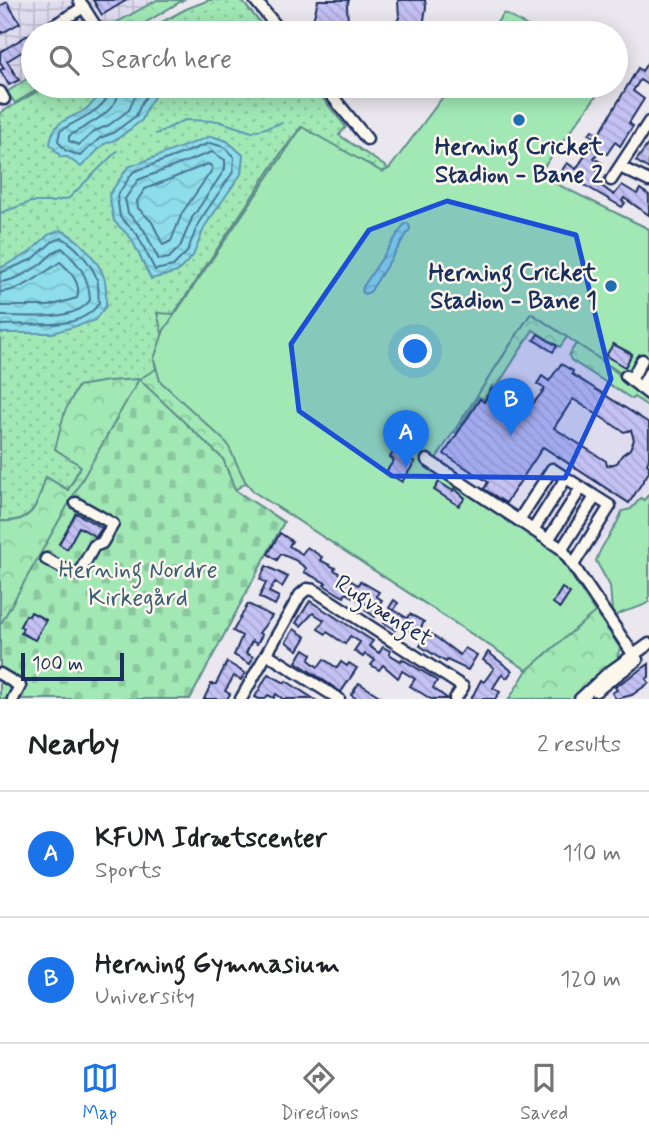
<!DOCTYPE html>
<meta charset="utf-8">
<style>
:root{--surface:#fff;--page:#f6f6f6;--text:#202124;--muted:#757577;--line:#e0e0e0;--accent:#1a73e8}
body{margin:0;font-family:Mynerve,sans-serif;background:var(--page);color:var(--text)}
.scale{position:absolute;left:21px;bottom:18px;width:103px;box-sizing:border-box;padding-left:7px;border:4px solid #1b2f5e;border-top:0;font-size:19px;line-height:24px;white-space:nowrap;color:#1b2f5e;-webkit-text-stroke:5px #fbf7ec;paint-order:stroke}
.you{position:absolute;left:416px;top:352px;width:24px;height:24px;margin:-18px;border:5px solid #fff;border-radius:50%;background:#1a73e8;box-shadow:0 0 0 10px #1a73e833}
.badge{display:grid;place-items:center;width:46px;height:46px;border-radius:50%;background:var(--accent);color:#fff;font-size:23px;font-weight:700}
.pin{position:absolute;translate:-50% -58px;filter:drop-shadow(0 2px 4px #0008)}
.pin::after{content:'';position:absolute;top:37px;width:24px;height:21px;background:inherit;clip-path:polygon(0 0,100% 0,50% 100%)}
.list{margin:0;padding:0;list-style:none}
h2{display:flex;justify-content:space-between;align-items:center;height:91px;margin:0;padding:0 28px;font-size:30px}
h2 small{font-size:23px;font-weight:400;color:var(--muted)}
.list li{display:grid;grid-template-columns:46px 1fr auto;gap:21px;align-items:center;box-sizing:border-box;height:126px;padding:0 28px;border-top:2px solid var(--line)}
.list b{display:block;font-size:26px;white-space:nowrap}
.list p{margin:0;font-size:23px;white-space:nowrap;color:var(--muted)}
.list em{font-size:23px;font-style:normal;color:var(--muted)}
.icon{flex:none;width:38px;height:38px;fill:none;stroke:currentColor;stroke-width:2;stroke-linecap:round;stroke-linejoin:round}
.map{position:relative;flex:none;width:649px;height:699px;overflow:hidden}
.search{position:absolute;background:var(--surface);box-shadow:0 4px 18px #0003;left:21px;right:21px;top:21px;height:77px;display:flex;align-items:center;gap:18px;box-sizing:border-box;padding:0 24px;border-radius:38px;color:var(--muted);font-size:26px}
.sheet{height:343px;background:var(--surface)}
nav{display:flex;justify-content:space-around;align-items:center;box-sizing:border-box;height:98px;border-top:2px solid var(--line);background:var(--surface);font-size:19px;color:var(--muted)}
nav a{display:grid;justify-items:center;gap:4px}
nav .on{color:var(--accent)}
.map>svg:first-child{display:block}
.built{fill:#dfdcf0}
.industrial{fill:url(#industrial-grid)}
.grass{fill:url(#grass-dots);stroke:#5e8c8a;stroke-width:2}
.forest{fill:url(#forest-crowns);stroke:#5e8c8a;stroke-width:2}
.cemetery{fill:url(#cemetery-stones);stroke:#5e8c8a;stroke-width:2}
.garden{fill:#a1e8b5;stroke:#5e8c8a;stroke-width:2}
.water{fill:url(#water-waves);stroke:#5f97b2;stroke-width:2}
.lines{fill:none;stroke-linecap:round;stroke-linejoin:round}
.shore{stroke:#497596;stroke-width:2}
.stream{stroke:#5f97b2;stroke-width:2}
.building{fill:url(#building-back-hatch);stroke:#1b2f5e;stroke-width:2;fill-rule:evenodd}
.minor-casing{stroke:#1b2f5e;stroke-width:15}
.minor{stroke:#fbf7ec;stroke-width:10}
.marked{fill:#1d4ed8;fill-opacity:0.2;stroke:#1d4ed8;stroke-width:5;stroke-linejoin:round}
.poi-dot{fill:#1f6fb2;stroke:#fbf7ec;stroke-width:2.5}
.labels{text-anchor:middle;stroke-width:5;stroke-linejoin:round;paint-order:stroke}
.poi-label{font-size:24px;font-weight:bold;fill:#1b2f5e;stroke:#fbf7ec}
.park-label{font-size:24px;fill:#3c5d74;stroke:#fbf7ec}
.street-label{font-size:24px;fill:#1b2f5e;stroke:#fbf7ec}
</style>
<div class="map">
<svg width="649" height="699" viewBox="0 0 649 699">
<defs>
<pattern id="industrial-grid" width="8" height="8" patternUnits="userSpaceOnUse" patternTransform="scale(1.75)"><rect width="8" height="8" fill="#dfdcf0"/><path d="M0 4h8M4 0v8" fill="none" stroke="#bfbdd0"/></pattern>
<pattern id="grass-dots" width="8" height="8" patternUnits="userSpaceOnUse" patternTransform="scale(1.75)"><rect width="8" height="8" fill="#a1e8b5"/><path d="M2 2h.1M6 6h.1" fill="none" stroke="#8ac79e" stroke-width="1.8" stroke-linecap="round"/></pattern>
<pattern id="forest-crowns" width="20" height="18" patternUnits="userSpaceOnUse" patternTransform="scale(1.75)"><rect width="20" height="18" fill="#a1e8b5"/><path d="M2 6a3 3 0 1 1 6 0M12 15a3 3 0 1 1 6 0" fill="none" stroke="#8ac79e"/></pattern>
<pattern id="cemetery-stones" width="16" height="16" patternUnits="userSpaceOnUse" patternTransform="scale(1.75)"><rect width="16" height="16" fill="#a1e8b5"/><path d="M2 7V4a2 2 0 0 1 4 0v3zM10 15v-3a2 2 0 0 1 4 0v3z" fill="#8ac79e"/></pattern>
<pattern id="water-waves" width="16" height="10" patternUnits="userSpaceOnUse" patternTransform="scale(1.75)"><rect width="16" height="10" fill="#8dddea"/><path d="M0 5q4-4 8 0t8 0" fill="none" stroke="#79becb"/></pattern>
<pattern id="building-back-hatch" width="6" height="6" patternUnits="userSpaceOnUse" patternTransform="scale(1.75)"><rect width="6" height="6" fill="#c4c1f3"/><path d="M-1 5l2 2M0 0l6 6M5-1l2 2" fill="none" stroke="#a8a6d3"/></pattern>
</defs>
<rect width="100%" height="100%" fill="#eae7ee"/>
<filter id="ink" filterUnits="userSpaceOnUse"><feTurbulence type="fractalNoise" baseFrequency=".0143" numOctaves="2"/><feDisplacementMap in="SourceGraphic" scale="14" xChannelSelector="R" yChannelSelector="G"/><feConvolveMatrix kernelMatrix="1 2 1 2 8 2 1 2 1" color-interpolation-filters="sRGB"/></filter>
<g filter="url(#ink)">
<polygon class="built" points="531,313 649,392 649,488 578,566 430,468"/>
<polygon class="industrial" points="0,0 180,0 123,33 33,33 33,85 15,96 18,101 0,113"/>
<g class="grass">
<polygon points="209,0 241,0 269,33 142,33 186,9"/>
<path d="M47,86H313L346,127L339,135L389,169L382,172L301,127L282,152L174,314L163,337L156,369L81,466L68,490L46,477C37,504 34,524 0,521V113Z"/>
</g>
<g class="forest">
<polygon points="157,0 183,0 128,33 98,33"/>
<polygon points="33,75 33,86 43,86 15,103 7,92"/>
<path d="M288,146L272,446L253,478L235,490L223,459L139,380L0,645V521C34,524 37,504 46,477L68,490L81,466L55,449L65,411L78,386L108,381L139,379L156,369L154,359L163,337L157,313L174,314L282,152Z"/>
<polygon points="531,313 567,337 560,347 533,330 496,388 492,386 484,399 479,397 456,433 454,431"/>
<polygon points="581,344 649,398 649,407 634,397 632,399 571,360 569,355 575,345"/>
<polygon points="411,496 554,549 620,648 617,661 575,699 509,699 527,670 366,565"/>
</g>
<polygon class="cemetery" points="139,379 223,459 235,490 284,522 190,699 0,699 0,625"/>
<g class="garden">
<polygon points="504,13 540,33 489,33"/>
<polygon points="451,86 600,86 602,88 538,175 649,229 649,392 531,313 430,468 554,549 595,612 527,670 254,492 245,481 227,443 160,381 154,359 164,330 302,127 382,172 389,169"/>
<path d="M649,494V602C639,609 626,609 615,616L612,611L610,586L596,561C602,541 616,531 622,511L631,509L641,498L644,500Z"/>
</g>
<g class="water">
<path d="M107,86H161L148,106L142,120L117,139L104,144L81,167L67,157H61L50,144C53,120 66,121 83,111C93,105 100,94 107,86Z"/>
<polygon points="211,136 227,141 243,155 241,174 205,226 193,256 177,272 151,279 131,238 114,221 109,195 128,167"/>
<polygon points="405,223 409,224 410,229 370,292 364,294 362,291 363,287"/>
<path d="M61,230C79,238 97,259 104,277C107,286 106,297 106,306L94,321L52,333H0V268L29,253L48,235Z"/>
</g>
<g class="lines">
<g class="shore">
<path d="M112,86C108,110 78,119 60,131L58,141L65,150L80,156L100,138L113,133L136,116L142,102L154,86"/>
<path d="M120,86C119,113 88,124 69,136V141L79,145L95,131L109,125L129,110L134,98L144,86"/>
<polygon points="210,143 224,147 234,157 233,172 199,222 187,252 173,266 155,270 137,234 120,217 117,196 133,172"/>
<polygon points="212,152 225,160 225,169 192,218 180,247 169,258 159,260 144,230 128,213 125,199 138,180"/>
<polygon points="208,164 212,166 212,170 182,213 171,241 163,245 152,222 138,208 137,201 145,189"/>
<path d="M0,273L33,259L52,242L62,238C76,245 92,265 97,279C99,286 98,296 99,303C80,333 30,322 0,325"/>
<path d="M0,282C12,281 28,273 38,266C47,260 52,251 62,248C79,264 89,276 90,300C75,323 24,315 0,316"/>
<path d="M0,292C23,291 42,274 60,262C71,271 82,285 77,298L49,306H0"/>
</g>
<g class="stream">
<polyline points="156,134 185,120 218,121 252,132 282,123"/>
<polyline points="0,213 31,202 53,202 69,198 117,151"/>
</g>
</g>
<g class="building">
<polygon points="93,0 127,0 102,15"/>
<polygon points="318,0 349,0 347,6 348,23 356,33 310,33"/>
<polygon points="398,0 425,0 426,7 422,33 389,33 399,18"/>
<polygon points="7,2 20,23 2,33 0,29 0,6"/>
<polygon points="79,21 86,33 58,33"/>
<polygon points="33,32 33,63 25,50 7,61 19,80 9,85 0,70 4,68 0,62 0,52"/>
<polygon points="649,60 649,86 640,80 633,91 644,99 629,123 633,126 620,146 615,142 607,154 600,150 594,158 602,163 597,171 600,173 595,181 614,195 622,185 637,194 640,189 649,195 649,215 624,198 622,201 625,203 622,207 567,175 563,180 558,176 567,163 576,169 596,139 589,134 592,130 599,134 638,68 642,71"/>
<polygon points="649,143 649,169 636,161"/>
<polygon points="538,334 557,346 553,352 534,340"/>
<polygon points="613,344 632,354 625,367 606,356"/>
<path d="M561,364L573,371L572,374L649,423V459L647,464L649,466V472L629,503L543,447L506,503L484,489L488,482L444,454L480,399L484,402L492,389L527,411L545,389L537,384L542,376L549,381ZM573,399L624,432L631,430L634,440L630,449L622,455L617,463L607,466L606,461L554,428Z"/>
<polygon points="405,435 414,440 404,455 415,462 402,482 386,472 394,460 390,457"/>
<polygon points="439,482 453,491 454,488 465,498 459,506 434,490"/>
<polygon points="76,513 102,528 96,537 79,527 67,549 59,544"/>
<polygon points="280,533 292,541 289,546 302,554 307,547 322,557 320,560 335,568 334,570 358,585 360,581 379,592 376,596 382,600 375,611 378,613 375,617 365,610 369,606 346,593 344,597 340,595 324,585 326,583 304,572 306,568 295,560 281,554 277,560 268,554"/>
<polygon points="266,566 288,577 282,587 275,582 269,592 279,597 275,605 259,597 266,583 260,579"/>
<polygon points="562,588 570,593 560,608 553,603"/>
<polygon points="394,600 398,603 394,610 407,618 410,614 424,622 419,631 415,629 412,634 398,625 395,630 384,623 392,610 389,608"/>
<polygon points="310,601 373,641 369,646 379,653 383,647 390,651 389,654 401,661 402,659 430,676 437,681 433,688 448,699 431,699 410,686 415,679 402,671 398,678 383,665 379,670 371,665 375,660 365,654 363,657 354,651 360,642 350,636 345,644 327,632 326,634 318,629 324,620 313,613 301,626 296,623"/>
<polygon points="248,604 272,616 259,633 262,635 257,644 252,641 246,653 253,657 250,664 234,655 242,636 233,631"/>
<polygon points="31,612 46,620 35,640 21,633 23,628 20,626 26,615 29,616"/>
<polygon points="294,629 306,637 298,650 286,642"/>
<polygon points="429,632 460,655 465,648 477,655 468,670 447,660 446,662 420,646"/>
<polygon points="304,649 312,654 309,660 318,667 324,659 337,668 341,662 347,666 349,663 357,668 341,692 296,662"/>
<polygon points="488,652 512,671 507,678 502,674 493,688 500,692 495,699 471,699 481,680 484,682 494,668 483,660"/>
<polygon points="227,662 245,673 241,680 234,676 225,691 230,694 227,699 204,699 211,684 216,684"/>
<polygon points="649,664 649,677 646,679 649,683 632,695 616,699 612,693 617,690 615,687"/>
<polygon points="268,674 285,683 286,681 314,699 283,699 276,694 274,698 268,695 265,699 259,699 255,697"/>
<polygon points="359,683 384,699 357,699 351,695"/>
</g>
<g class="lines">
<g class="minor-casing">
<g id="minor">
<polyline points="79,0 96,27"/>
<polyline points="255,0 282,33"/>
<polyline points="53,26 84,7"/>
<polyline points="324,86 367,139"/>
<polyline points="0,92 4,99"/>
<polyline points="620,167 649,181"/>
<polyline points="611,180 649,122"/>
<polyline points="626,376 649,394"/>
<polyline points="631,380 642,360"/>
<polyline points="641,388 649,373"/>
<polyline points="427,460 562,549 637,660"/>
<polyline points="76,503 113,524 102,543 94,546 83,566"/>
<polyline points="519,520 552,469 610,506 573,565"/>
<polyline points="533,530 566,478"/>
<polyline points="548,540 581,488"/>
<polyline points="562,549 595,497"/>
<polyline points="46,559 74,574"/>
<polyline points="267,654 339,699"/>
<polyline points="0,674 20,686 13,699"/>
<polyline points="596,691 637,660"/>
<polyline points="241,699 300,595 307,589 314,590 463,687 455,699"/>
<polyline points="580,699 608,673 649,644"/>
</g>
</g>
<use href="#minor" class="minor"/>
</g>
</g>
<path class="marked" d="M447,201L576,235L611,379L565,478L392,476L299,411L291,344L369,230Z"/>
<g class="poi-dot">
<circle cx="519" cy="120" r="7"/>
<circle cx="611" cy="286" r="7"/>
</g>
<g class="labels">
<g class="poi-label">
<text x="519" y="154">Herning Cricket<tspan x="519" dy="28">Stadion - Bane 2</tspan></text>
<text x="597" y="280" text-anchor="end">Herning Cricket<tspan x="597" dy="28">Stadion - Bane 1</tspan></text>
</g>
<g class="park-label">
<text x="138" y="577">Herning Nordre<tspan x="138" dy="28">Kirkegård</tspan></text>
</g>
<g class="street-label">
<text transform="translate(384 610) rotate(33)" y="8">Rugvænget</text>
</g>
</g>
</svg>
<div class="scale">100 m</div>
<div class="you"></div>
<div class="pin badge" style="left:406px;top:468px">A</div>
<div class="pin badge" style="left:511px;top:436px">B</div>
<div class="search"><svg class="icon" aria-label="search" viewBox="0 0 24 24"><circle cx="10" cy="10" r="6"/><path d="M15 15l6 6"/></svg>Search here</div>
</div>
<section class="sheet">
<h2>Nearby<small>2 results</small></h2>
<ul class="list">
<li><span class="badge">A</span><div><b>KFUM Idrætscenter</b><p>Sports</p></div><em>110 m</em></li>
<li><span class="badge">B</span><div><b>Herning Gymnasium</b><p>University</p></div><em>120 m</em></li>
</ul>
</section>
<nav>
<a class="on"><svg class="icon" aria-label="map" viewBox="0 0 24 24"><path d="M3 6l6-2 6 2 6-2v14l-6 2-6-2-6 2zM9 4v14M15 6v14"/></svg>Map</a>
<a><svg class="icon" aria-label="directions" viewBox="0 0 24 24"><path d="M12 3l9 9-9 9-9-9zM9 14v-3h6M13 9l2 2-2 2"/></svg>Directions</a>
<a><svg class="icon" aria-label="saved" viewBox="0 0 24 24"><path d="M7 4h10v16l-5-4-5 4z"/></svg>Saved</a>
</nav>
